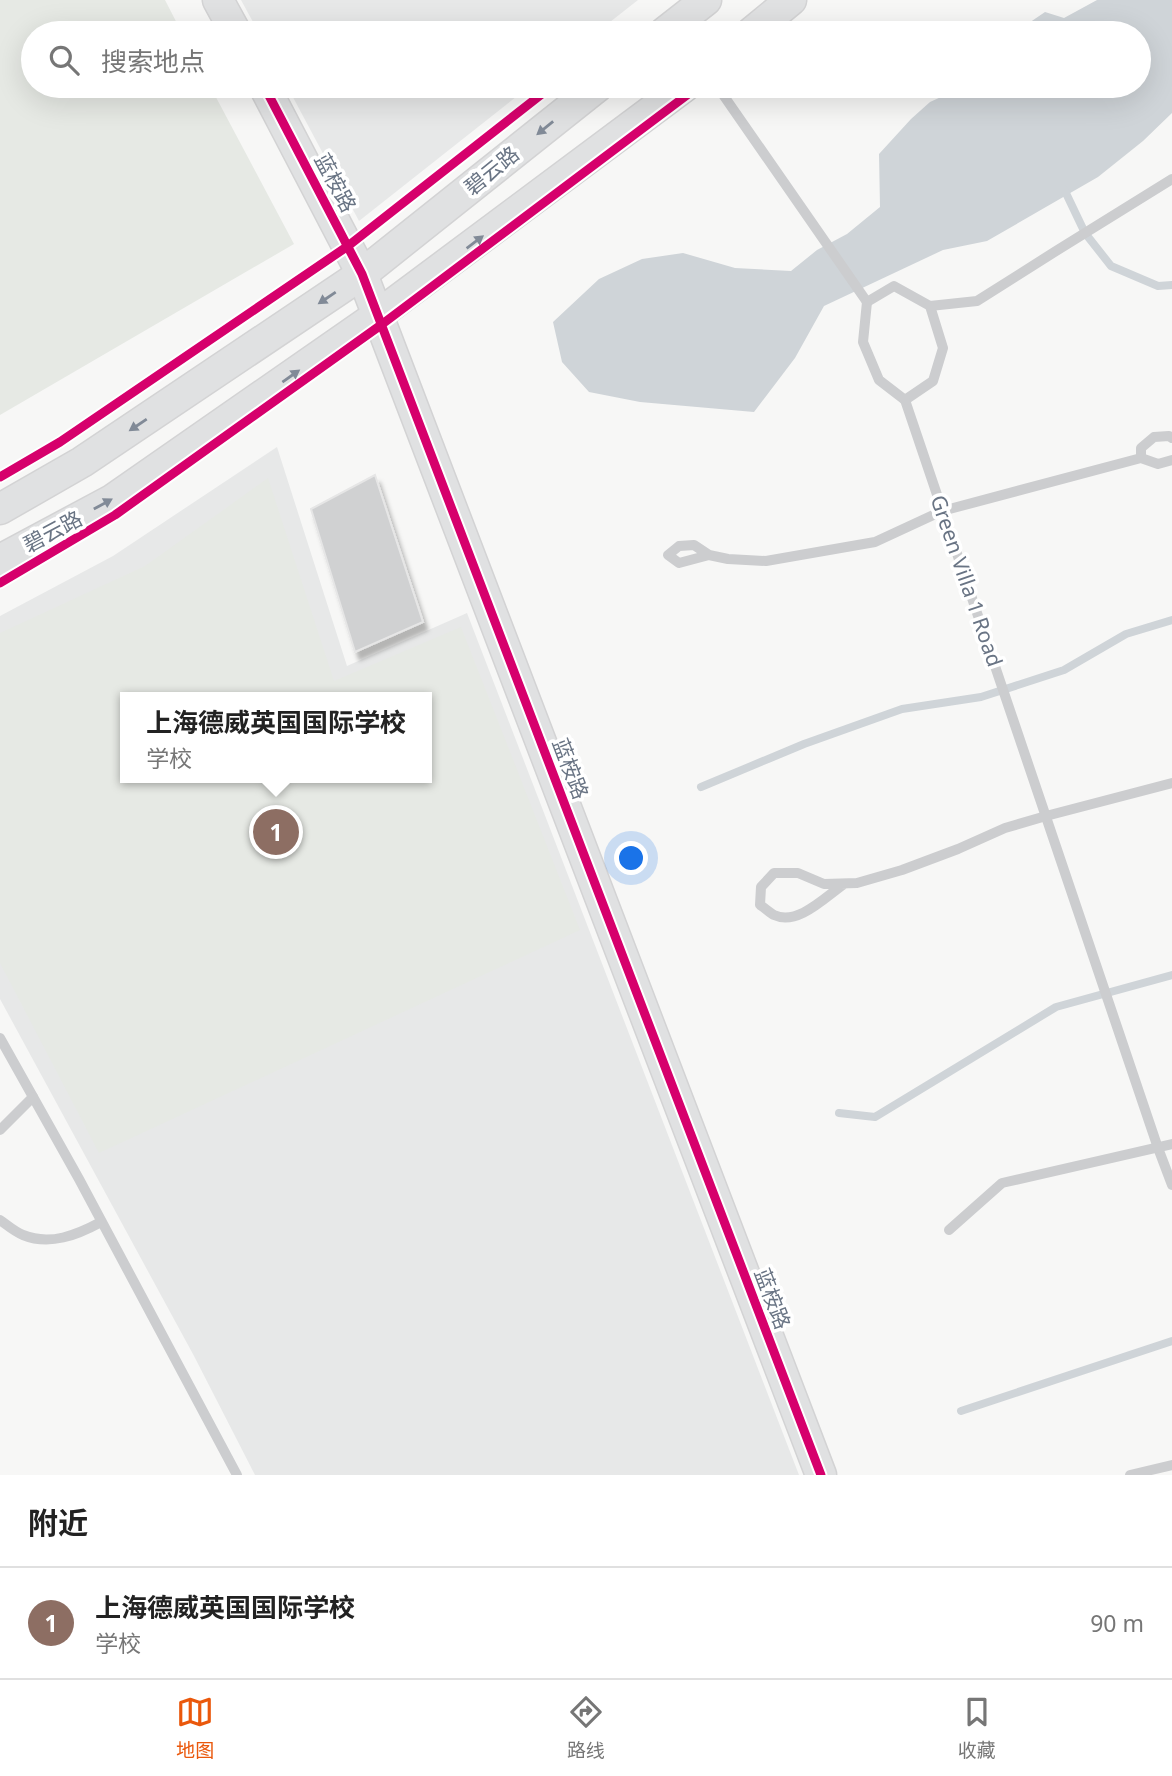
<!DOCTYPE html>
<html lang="zh">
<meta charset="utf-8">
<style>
:root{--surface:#fff;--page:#f6f6f6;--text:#222;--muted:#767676;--line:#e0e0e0;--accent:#ea580c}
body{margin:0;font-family:"Noto Sans","Noto Sans SC",sans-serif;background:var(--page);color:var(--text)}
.you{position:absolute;left:632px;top:859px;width:24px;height:24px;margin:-18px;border:5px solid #fff;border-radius:50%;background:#1a73e8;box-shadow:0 0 0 10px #1a73e833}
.badge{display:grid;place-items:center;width:46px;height:46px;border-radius:50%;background:var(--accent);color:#fff;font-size:23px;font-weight:700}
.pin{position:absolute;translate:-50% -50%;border:4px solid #fff;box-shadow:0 2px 7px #0006}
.popup{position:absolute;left:120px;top:692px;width:312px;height:91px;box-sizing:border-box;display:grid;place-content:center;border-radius:0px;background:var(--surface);filter:drop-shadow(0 2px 5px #0005);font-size:23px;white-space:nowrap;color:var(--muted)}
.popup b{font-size:26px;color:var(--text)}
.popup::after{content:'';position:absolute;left:50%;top:100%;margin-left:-14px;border:14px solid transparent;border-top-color:var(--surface)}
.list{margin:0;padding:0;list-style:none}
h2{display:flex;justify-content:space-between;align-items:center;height:91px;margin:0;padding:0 28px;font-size:30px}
h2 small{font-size:23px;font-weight:400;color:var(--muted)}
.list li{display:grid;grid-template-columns:46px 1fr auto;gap:21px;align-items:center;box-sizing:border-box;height:112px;padding:0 28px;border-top:2px solid var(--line)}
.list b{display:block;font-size:26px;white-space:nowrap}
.list p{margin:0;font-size:23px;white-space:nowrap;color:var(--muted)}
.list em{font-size:23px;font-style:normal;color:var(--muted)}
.icon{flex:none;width:38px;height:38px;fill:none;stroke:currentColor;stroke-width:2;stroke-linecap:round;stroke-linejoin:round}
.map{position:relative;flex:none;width:1172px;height:1475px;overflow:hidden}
.search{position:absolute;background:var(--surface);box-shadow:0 7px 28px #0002;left:21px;right:21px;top:21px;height:77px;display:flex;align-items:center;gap:18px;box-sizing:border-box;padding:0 24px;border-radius:38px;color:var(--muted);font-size:26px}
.sheet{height:203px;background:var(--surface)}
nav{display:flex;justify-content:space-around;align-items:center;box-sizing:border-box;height:98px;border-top:2px solid var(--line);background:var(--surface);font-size:19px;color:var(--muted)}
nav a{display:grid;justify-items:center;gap:4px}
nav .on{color:var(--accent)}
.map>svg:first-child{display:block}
.built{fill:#e7e8e8;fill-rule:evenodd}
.green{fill:#e6e9e4;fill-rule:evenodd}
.water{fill:#cfd4d8}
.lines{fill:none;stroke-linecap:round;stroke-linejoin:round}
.stream{stroke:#cfd4d8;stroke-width:8}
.building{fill:#d0d1d2;stroke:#e6e6e6;stroke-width:2;filter:url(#shadow)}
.secondary-casing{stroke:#d3d3d4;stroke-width:33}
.lane{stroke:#cccdcf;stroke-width:10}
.secondary{stroke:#e0e1e2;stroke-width:30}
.cycleway-casing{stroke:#fff;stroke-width:13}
.cycleway{stroke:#d6006c;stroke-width:9}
.oneway{fill:#818a97}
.labels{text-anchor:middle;stroke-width:7;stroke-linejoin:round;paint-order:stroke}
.street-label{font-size:21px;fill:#697484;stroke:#fff}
</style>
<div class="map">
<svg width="1172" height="1475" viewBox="0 0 1172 1475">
<defs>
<filter id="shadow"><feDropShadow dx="4.5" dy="8" stdDeviation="2" flood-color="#0004"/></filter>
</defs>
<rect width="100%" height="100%" fill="#f7f7f6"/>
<g class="built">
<polygon points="241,0 638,0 596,33 259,33"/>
<polygon points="287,86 530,86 359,221"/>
<path d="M277,447L347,666L467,613L799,1475H255L194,1356L0,999V616L113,556ZM126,697H426V778H126Z"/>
</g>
<g class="green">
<polygon points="0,0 165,0 182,33 33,33 33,86 210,86 294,244 0,415"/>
<path d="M268,478L334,681L461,627L580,930L99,1153L0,963V633L145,566ZM126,697H426V778H126Z"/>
</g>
<polygon class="water" points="1097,0 1172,0 1172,113 1143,141 1098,177 987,241 943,250 824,306 795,358 754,412 640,402 589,392 562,362 553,322 599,279 642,259 683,253 735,268 791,271 817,250 847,234 880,207 879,154 911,119 930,102 965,86 1139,86 1139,33 1014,33 1045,12 1064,18"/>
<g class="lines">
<g class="stream">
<polyline points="1064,189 1085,233 1111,266 1158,286 1172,285"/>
<polyline points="701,787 804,744 902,709 981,697 1064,670 1126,634 1172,620"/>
<polyline points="839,1113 875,1117 1056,1007 1172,975"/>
<polyline points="961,1411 1172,1341"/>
</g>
</g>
<polygon class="building" points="375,475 423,622 355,652 311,509"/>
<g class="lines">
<g class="secondary-casing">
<g id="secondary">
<polyline points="218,0 236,33"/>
<polyline points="664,33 706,0"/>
<polyline points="751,33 791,0"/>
<polyline points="264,86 362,274 821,1475"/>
<polyline points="0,509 82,462 362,274 598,86"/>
<polyline points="0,560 112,500 378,315 685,86"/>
</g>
</g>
<g class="lane">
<polyline points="717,86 867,302 894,286 930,306 943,348 933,381 905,400 1158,1148 1172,1185"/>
<polyline points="867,302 863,342 879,380 905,400"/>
<polyline points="930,306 977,301 1056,251 1172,179"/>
<polyline points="1141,458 1141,448 1154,437 1169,436 1172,438"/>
<polyline points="709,555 679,563 668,555 679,546 694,545 709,555 728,559 766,561 875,542 942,511 1141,458 1158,464 1172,460"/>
<path d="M844,884C825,897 798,926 774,915C770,913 765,908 760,905L761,887L774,873H798L824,884L857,883L902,870L958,849L1005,828L1046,816L1172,783"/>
<polyline points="0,1038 79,1179 237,1475"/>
<polyline points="0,1130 33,1097"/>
<path d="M0,1220C7,1225 15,1232 23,1235C50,1246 77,1235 101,1222"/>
<polyline points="949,1230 1002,1183 1172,1144"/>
<polyline points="1130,1475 1172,1465"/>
</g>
<use href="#secondary" class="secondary"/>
<g class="cycleway-casing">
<g id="cycleway">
<polyline points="264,86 362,274 821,1475"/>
<polyline points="0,477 60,442 348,246 552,86"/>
<polyline points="0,583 115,515 381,325 699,86"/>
</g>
</g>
<use href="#cycleway" class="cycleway"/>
</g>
<defs><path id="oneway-solid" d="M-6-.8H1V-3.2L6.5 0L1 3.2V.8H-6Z" transform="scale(1.75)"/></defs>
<g class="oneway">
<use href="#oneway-solid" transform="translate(545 128) rotate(141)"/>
<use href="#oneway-solid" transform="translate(475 242) rotate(-37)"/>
<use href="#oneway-solid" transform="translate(327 298) rotate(146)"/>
<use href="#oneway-solid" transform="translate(291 376) rotate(-35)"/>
<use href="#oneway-solid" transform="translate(138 425) rotate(146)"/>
<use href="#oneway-solid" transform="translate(103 504) rotate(-29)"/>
</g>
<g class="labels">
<g class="street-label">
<text transform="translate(492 171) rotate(-39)" y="7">碧云路</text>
<text transform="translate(335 183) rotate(62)" y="7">蓝桉路</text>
<text transform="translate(53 532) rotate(-28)" y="7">碧云路</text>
<text transform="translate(966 581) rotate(71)" y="7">Green Villa 1 Road</text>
<text transform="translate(570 769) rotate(69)" y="7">蓝桉路</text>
<text transform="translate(772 1299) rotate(69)" y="7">蓝桉路</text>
</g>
</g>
</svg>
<div class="you"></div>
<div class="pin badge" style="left:276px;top:832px;background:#8d6e63">1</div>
<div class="popup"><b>上海德威英国国际学校</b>学校</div>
<div class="search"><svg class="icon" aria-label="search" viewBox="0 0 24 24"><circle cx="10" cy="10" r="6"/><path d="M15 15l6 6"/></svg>搜索地点</div>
</div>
<section class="sheet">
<h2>附近<small></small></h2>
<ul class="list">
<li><span class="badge" style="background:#8d6e63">1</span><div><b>上海德威英国国际学校</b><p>学校</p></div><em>90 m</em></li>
</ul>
</section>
<nav>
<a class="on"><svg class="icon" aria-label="map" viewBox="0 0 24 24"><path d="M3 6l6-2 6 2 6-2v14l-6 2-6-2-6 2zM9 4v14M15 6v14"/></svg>地图</a>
<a><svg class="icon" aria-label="directions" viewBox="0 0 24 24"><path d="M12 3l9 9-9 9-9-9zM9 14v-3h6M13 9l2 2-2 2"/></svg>路线</a>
<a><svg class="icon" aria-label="saved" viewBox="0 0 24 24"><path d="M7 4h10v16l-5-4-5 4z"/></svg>收藏</a>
</nav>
